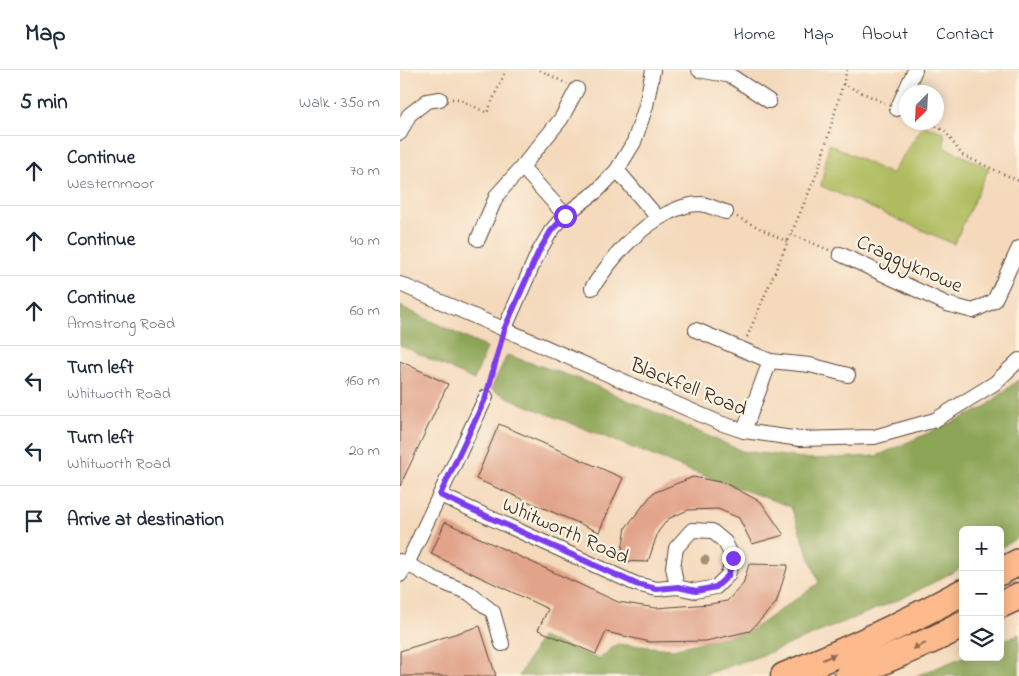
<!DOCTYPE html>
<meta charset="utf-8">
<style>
:root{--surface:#fff;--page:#f6f6f7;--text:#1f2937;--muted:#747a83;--line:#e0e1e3}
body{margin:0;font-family:"Indie Flower",sans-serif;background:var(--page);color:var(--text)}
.controls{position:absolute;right:15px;bottom:15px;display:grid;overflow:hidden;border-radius:8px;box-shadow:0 2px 12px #0003}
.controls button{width:45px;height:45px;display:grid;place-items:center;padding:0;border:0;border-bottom:1px solid var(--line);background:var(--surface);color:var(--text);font:25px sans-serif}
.compass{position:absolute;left:499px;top:15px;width:45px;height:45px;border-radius:50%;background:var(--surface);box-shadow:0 2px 12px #0003;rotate:204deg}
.stop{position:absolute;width:15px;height:15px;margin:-11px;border:4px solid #7c3aed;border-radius:50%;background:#fff}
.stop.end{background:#7c3aed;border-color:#fff;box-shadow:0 1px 5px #0008}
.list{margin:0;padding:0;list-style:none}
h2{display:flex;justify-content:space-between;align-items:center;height:65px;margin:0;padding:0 20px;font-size:21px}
h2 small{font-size:16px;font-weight:400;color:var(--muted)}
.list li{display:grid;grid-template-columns:32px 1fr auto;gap:15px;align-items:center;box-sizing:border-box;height:70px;padding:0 20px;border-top:1px solid var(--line)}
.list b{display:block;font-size:19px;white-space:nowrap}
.list p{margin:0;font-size:16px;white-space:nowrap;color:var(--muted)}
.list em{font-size:16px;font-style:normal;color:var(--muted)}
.icon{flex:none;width:28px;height:28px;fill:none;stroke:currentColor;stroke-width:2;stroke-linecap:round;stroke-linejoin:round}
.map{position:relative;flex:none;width:619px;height:606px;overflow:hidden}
header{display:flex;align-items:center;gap:30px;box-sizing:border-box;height:70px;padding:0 25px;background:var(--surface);border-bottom:1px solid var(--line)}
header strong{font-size:24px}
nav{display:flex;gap:28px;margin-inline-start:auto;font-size:18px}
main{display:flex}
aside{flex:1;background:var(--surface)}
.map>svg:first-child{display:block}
.green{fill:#afbc5e;stroke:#75733e}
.forest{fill:#8ba455;stroke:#63673a}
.building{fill:#e1a389}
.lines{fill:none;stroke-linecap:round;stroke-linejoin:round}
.minor-casing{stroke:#574436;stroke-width:16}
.motorway-casing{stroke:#574436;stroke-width:29}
.path{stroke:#574436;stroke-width:2.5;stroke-dasharray:1 4;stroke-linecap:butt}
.minor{stroke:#fff;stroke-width:14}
.motorway{stroke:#fcba8d;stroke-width:26}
.tree{fill:#a2916f}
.oneway{fill:#926b50}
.route{stroke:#7c3aed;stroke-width:6}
.labels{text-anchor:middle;stroke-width:4.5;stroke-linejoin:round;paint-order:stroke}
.street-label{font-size:21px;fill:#3b2a1e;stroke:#fcf5e5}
</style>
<header>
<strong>Map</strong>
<nav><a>Home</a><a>Map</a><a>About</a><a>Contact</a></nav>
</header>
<main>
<aside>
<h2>5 min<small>Walk · 350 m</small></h2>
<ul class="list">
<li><svg class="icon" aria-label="ahead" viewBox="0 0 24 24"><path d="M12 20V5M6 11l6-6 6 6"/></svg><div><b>Continue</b><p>Westernmoor</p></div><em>70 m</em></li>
<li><svg class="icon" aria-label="ahead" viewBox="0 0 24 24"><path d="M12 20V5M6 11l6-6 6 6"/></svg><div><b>Continue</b></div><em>40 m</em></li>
<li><svg class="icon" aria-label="ahead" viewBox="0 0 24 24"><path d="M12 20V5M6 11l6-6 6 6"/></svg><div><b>Continue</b><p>Armstrong Road</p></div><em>60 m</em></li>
<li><svg class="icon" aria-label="left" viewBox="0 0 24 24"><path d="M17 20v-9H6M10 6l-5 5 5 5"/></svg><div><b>Turn left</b><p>Whitworth Road</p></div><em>160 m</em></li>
<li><svg class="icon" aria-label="left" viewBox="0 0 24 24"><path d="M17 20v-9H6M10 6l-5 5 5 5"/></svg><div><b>Turn left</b><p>Whitworth Road</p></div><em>20 m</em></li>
<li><svg class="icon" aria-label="arrive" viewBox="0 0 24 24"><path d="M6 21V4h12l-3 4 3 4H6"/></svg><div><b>Arrive at destination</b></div></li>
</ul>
</aside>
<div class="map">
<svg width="619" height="606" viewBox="0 0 619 606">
<rect width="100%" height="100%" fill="#fcf5e5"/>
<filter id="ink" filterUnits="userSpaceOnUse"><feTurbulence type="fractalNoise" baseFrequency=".02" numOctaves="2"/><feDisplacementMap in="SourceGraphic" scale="10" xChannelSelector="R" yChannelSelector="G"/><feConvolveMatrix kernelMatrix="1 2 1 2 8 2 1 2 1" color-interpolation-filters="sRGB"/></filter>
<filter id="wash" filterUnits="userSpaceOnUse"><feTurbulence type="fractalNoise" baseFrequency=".0096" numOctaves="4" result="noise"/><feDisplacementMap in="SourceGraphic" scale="20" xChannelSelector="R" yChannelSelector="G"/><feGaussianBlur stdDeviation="1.12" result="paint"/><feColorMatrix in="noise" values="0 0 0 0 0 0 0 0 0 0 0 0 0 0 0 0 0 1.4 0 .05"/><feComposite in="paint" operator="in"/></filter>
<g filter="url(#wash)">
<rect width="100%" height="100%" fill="#f4d9bb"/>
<polygon class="green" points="523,56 544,62 544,77 589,98 554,174 421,116 429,74 491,104"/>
<g class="forest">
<polygon points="0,236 87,278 74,310 0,275"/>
<polygon points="107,285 180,309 342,381 412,389 477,386 584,338 619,309 619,467 600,478 600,460 563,460 563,497 503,528 363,585 300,606 119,606 141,567 199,589 217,574 272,579 350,561 419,513 391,437 291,401 120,333 91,319"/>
<polygon points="619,564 619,606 516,606 563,587 600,587 600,572"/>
</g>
<g id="blocks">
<g class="building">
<polygon points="0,291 48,314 0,416"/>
<polygon points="99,354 223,408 199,462 76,409"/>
<polygon points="293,407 325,413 361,432 384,465 352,474 339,448 318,439 288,440 268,449 258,462 248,492 220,491 226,457 253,423"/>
<polygon points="45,452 218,532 256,538 310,534 327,531 343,514 349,494 388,495 376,533 350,561 306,571 250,572 206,562 196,584 138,560 148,539 31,484"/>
<polygon points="80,556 96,606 0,606 0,581"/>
</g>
</g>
</g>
<g filter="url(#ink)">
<use href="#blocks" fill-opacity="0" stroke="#574436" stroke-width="1"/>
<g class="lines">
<g class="minor-casing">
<g id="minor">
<polyline points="299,0 331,6 369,31"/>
<polyline points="497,39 515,0"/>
<polyline points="0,63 9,45 27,31 40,29"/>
<polyline points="122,97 165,145"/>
<polyline points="217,100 258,148"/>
<polyline points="78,169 97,125 122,97 161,49 177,19"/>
<polyline points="440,184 547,234 573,241 594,231 619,178"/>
<polyline points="0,214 320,353 344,361 400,369 474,367 535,350 595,313 619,290"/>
<path d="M192,218C212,188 235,160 268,143C279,138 288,134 301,134C309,135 318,140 326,142"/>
<polyline points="104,260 138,183 151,161 165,145 197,121 217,100 234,72 246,36 253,0"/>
<polyline points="296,260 370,291 410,295 448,305"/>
<polyline points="344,361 370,291"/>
<polyline points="40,425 236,514 257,519 277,517 295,521 316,517 328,505 333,488 325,472 312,461 292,460 276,478 273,497 277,517"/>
<polyline points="0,491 7,494 86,327"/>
<polyline points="0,505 7,494 37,510 69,523 93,542 102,574"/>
</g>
</g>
<g class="motorway-casing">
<g id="motorway">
<polyline points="600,502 619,492"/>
<polyline points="600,535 619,526"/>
<path d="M384,606C445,582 505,553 563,522"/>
<polyline points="448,606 534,569 563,555"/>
</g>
</g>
<g class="path">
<polyline points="140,0 167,14"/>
<polyline points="443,14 487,34"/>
<polyline points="52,29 59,29 87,43 106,0"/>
<polyline points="527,52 545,61 562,85 619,111"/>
<polyline points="337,147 388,172"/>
<polyline points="391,164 429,180"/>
<polyline points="347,267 418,101 447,0"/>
<polyline points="89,316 101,271"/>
</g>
<use href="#minor" class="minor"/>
<use href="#motorway" class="motorway"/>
</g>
<circle class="tree" cx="305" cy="490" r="4.5"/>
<defs><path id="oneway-solid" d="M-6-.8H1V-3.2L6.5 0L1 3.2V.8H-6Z" transform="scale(1.25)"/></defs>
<g class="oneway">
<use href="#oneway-solid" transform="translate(519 576) rotate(157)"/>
<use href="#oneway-solid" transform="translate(429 587) rotate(-25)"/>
</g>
</g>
<g class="lines" filter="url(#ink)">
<polyline class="route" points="165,146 151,161 138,183 104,260 86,327 40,425 236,514 257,519 278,517 296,521 316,517 328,506 333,488"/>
</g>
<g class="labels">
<g class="street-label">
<text transform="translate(510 193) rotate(24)" y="7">Craggyknowe</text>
<text transform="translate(289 316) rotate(22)" y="7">Blackfell Road</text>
<text transform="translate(166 460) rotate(24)" y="7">Whitworth Road</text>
</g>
</g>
</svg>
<div class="controls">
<button>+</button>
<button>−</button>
<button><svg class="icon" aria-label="layers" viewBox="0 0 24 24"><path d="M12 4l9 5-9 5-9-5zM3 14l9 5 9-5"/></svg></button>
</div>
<svg class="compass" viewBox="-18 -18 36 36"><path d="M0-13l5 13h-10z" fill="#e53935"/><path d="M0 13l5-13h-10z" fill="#747a83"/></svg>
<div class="stop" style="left:165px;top:146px"></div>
<div class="stop end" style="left:333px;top:488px"></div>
</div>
</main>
